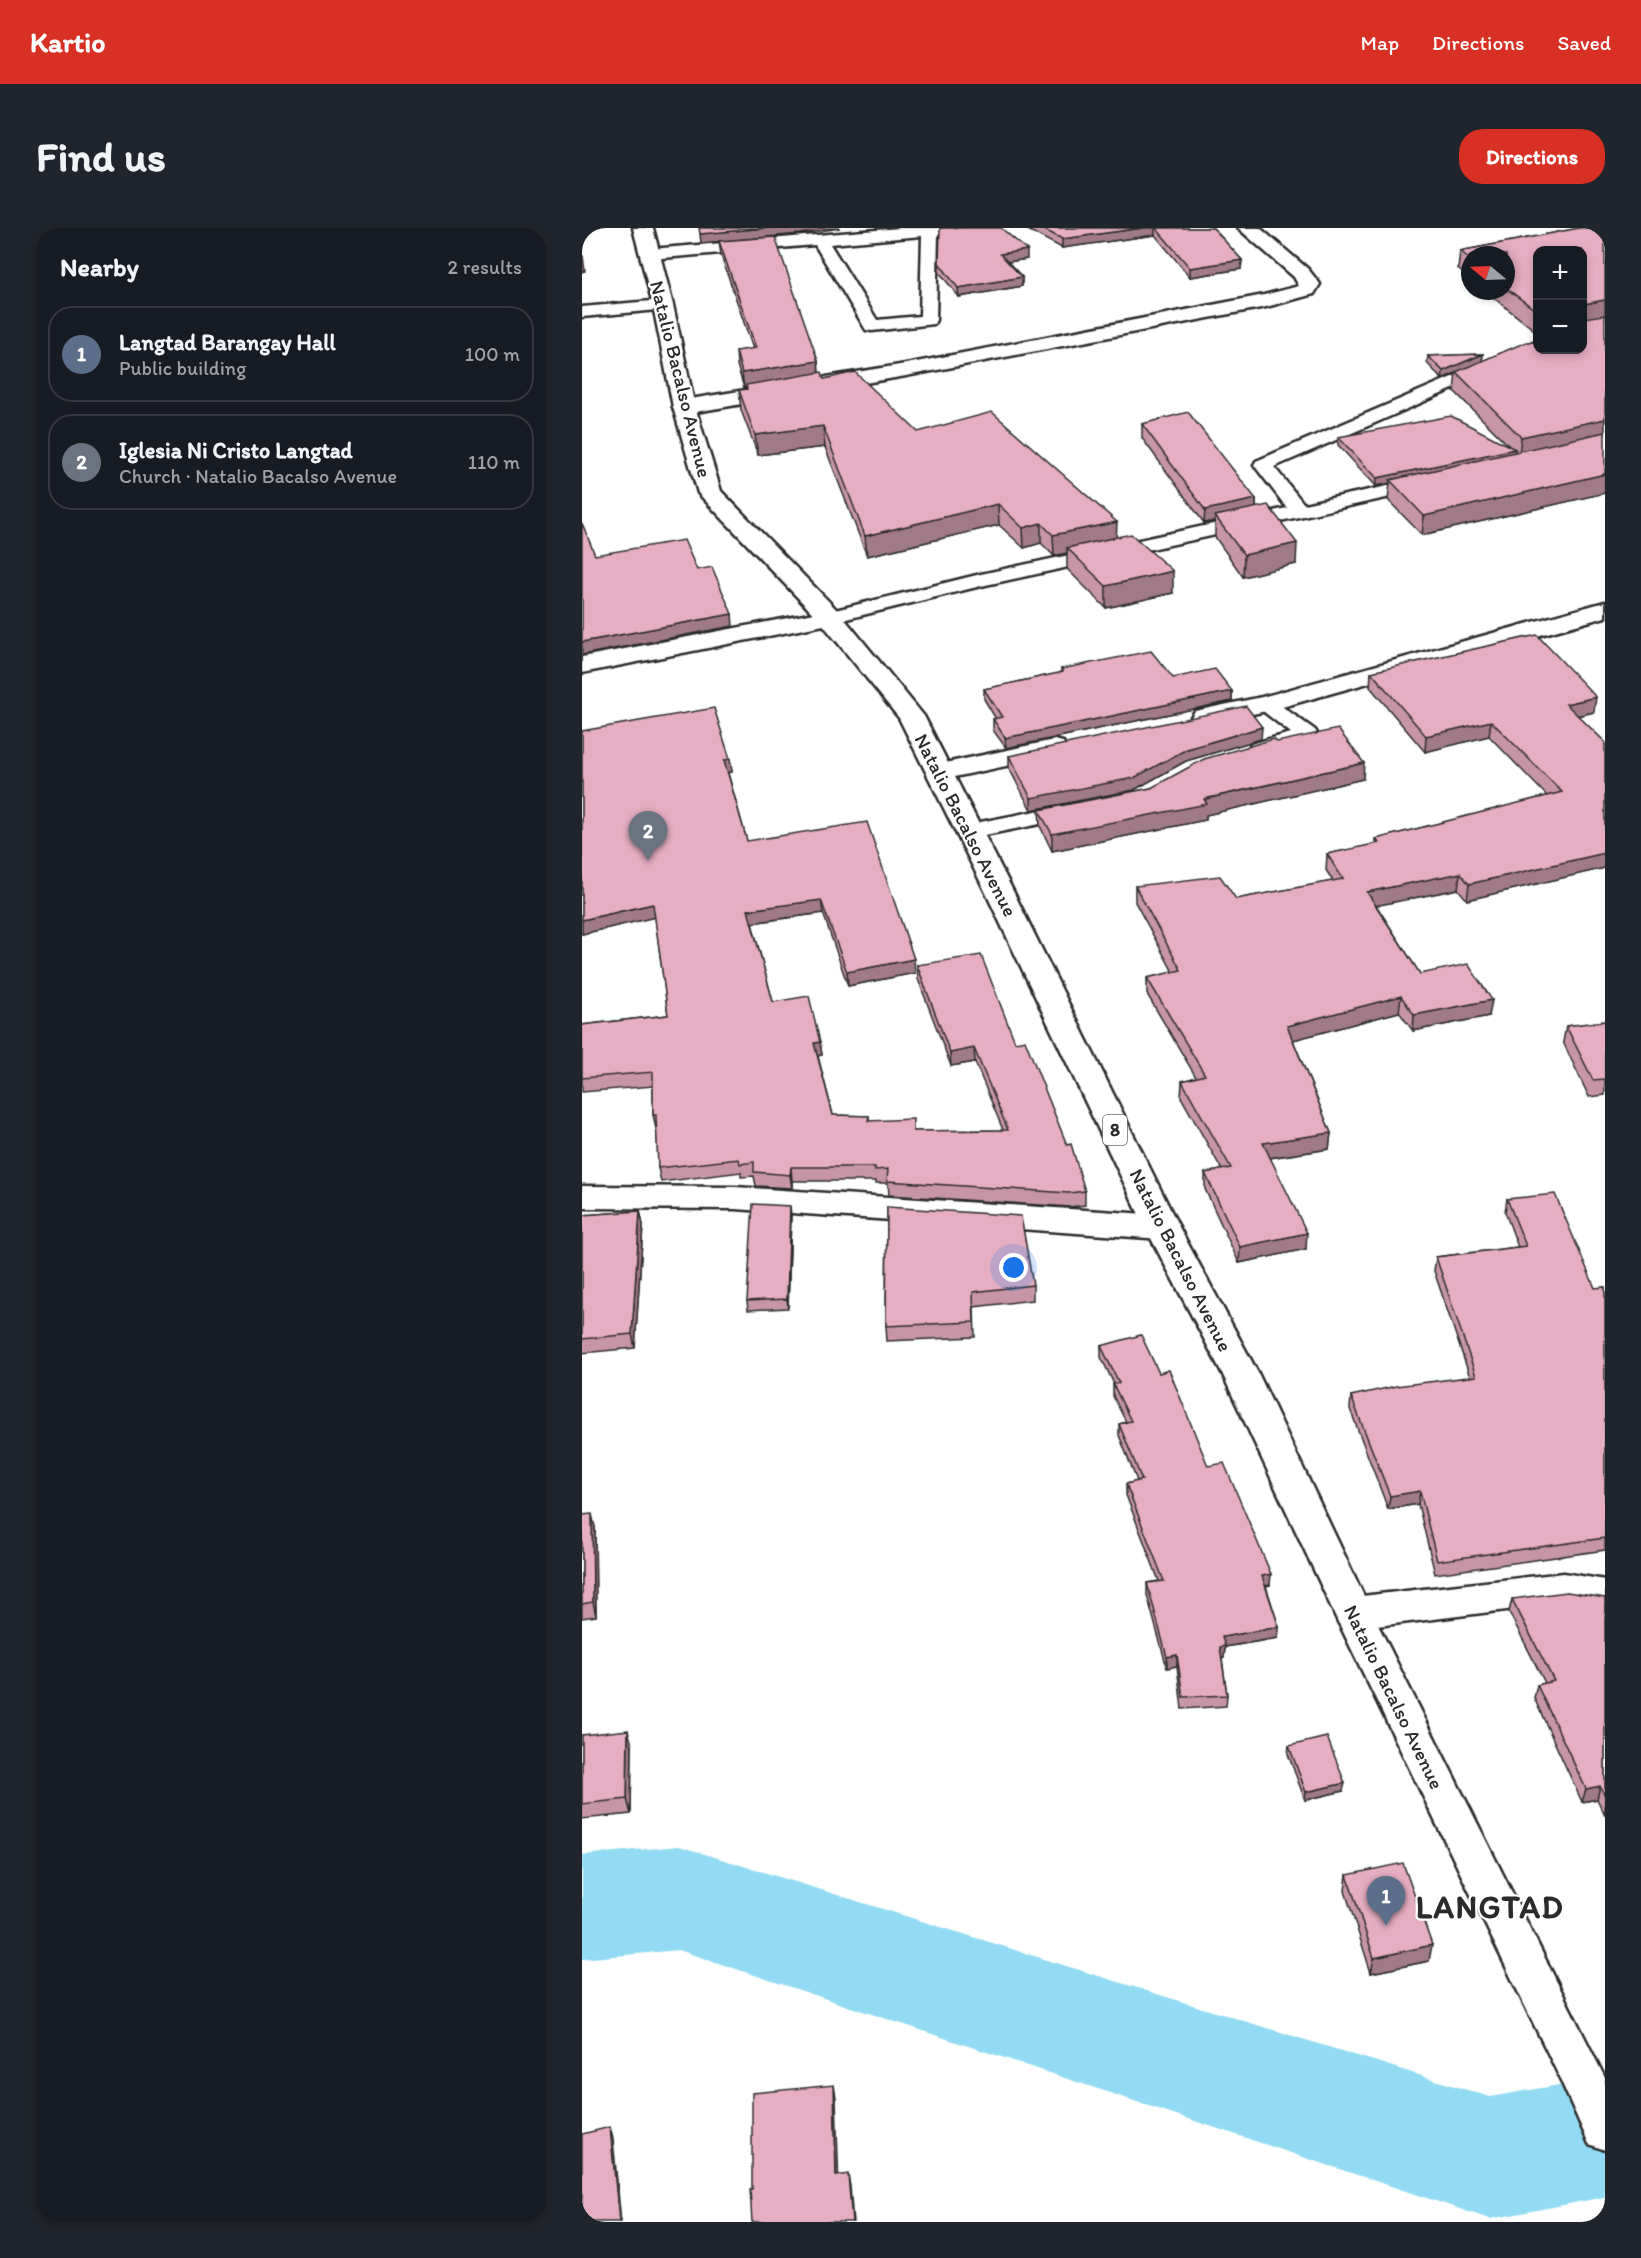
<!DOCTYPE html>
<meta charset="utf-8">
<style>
:root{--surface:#171b24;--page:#20242c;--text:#f1f3f6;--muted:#9ea1a6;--line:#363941;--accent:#d93025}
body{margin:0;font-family:Itim,sans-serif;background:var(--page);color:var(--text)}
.controls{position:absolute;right:18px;top:18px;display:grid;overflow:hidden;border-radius:12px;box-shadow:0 3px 9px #0003}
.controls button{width:54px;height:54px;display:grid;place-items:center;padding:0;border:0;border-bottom:2px solid var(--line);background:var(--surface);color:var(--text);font:30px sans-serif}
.compass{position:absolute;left:879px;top:18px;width:54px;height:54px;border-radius:50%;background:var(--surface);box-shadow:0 3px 9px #0003;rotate:289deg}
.you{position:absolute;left:432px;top:1040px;width:21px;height:21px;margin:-15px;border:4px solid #fff;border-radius:50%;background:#1a73e8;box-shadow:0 0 0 9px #1a73e833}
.badge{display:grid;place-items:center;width:39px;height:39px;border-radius:50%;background:var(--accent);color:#fff;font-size:20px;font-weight:700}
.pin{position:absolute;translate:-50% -50px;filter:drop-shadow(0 2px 3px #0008)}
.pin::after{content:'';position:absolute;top:32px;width:21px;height:18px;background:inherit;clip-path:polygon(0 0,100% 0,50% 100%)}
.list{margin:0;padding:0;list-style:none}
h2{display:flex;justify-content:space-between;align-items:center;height:78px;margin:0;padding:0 24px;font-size:26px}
h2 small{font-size:20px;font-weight:400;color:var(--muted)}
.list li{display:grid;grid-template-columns:39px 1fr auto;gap:18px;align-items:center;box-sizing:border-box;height:96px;margin:0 12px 12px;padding:0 12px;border:2px solid var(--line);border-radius:24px}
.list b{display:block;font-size:22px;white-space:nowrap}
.list p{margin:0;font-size:20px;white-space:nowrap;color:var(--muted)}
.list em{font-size:20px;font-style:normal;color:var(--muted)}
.map{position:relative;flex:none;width:1023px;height:1994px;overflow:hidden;border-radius:24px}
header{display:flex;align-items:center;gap:36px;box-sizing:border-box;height:84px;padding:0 30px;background:var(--accent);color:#fff}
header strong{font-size:28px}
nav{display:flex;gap:33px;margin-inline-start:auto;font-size:21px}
.intro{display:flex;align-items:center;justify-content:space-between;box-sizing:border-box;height:144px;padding:0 36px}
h1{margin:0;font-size:42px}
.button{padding:15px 27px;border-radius:24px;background:var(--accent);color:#fff;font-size:21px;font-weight:700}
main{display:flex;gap:36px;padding:0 36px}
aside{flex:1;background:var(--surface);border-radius:24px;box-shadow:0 3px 9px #0003}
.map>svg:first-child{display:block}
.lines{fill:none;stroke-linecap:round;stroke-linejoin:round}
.river{fill:#92dbf3;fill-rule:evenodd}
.service-casing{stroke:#2b2b2b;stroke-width:5}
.minor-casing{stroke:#2b2b2b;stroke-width:5}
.trunk-casing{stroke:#2b2b2b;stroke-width:5}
.service{fill:#fff;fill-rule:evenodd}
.minor{fill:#fff;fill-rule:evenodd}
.trunk{fill:#fff;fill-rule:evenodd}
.wall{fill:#c696a7;stroke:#2b2b2b;stroke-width:1.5}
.shaded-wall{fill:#a17a88;stroke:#2b2b2b;stroke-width:1.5}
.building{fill:#e6aec2;stroke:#2b2b2b;stroke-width:1.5}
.labels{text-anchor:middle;stroke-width:4.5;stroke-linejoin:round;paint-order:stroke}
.shield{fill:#fff;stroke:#6b6b6b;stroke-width:1.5}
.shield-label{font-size:18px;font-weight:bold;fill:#2b2b2b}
.street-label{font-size:20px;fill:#2b2b2b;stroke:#fff}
.near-district-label{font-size:32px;font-weight:bold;letter-spacing:1.5px;fill:#2b2b2b;stroke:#fff}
</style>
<header>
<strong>Kartio</strong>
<nav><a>Map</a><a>Directions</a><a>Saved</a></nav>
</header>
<div class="intro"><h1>Find us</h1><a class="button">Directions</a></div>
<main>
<aside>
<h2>Nearby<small>2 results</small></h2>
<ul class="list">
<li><span class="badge" style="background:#5c6f8a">1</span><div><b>Langtad Barangay Hall</b><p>Public building</p></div><em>100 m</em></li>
<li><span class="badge" style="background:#6b7280">2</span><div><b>Iglesia Ni Cristo Langtad</b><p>Church · Natalio Bacalso Avenue</p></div><em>110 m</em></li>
</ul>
</aside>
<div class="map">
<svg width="1023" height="1994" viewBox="0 0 1023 1994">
<rect width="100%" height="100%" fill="#fff"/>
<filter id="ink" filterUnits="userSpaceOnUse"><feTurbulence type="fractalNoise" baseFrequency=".0167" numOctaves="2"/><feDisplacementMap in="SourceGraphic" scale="12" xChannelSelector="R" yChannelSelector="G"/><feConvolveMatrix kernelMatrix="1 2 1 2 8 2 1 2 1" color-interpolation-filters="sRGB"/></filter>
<g filter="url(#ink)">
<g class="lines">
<polygon class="river" points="97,1618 908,1869 1023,1849 1023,1969 908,1991 97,1722 0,1731 0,1627"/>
<g class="service-casing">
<g id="service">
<path d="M318,0H382L374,5L356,6L354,92L352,96L290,103L284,102L233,17L69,31L61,26L69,21ZM340,8L338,88L295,92L248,16Z"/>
<polygon points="81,72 89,77 87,81 0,89 0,79"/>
<polygon points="956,112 956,122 960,122 692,239 722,276 843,250 850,252 852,256 850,260 399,358 248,395 241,393 238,389 241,385 399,346 705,280 672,237 674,233"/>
<polygon points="684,470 691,472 733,502 736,507 733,512 677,528 669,526 666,521 669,516 709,505 677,480 673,476 677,472"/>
<polygon points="495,575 503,577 506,582 503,587 388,610 380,608 377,603 380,598 388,596"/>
</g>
</g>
<g class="minor-casing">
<g id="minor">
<polygon points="656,0 678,0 726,41 738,56 732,66 684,79 324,148 102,186 94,184 91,179 94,174 102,172 324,136 682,67 717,58 712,49"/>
<polygon points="1023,374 1023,389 693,481 622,497 613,495 609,489 613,483 680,469"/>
<polygon points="248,382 257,384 260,389 257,394 0,445 0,429"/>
<polygon points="472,512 481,514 485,520 481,526 358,552 349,550 345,544 349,538"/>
<polygon points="0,958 153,959 580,987 592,991 597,999 592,1007 580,1011 153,981 0,980"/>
<polygon points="982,1345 1023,1352 1023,1382 982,1375 771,1401 757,1396 752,1385 757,1374 771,1369"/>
</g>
</g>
<g class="trunk-casing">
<polygon id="trunk" points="51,0 71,0 91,77 113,179 139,263 257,384 342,488 431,663 597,999 676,1145 790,1385 1023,1850 1023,1922 1007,1916 976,1846 752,1385 640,1145 563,999 403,663 317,490 239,394 116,265 91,179 71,77"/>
</g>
<use href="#service" class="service"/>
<use href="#minor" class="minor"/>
<use href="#trunk" class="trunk"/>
</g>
<g class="wall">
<polygon points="442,0 631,0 660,32 659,41 608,49 573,7 480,20"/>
<polygon points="997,0 1023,265 840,307 806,272 808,255 794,258 756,217 756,209 927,218 872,163 874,145 860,151 845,135 846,128 901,126 900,133 1000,122 956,22 956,105 903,63 924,63 924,27 888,27 888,51 876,41 878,23"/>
<polygon points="137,13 236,133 237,145 242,151 336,204 534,309 591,365 524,380 485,341 485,325 472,328 459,315 442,320 417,297 285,328 243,219 176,227 159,182 157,162 164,161 164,160 162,160 155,137 154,123 171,121 139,27"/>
<polygon points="445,31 426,34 440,49 440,58 377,69 357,44 357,35"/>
<polygon points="560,196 674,271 674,279 714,336 661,349 633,309 633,293 622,295 560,210"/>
<polygon points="479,441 591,450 650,463 650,473 424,520 411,502 411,491 414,491 402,471 402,461 479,445"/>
<polygon points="789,444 1012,484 996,488 1023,514 1023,640 885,672 876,661 794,677 838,746 907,788 831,803 817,784 711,812 749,905 747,921 688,930 724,1021 657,1035 623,961 623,945 640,942 599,869 600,853 614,849 565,766 565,750 591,744 553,674 553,658 654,671 751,653 744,642 745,626 794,616 794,611 965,568 907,508 843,524 788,459"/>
<polygon points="0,503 148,531 150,544 146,545 165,613 333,745 266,758 241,685 170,695 191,774 238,814 240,827 236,828 251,887 287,888 287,893 332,903 421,902 393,834 369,838 336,751 335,737 433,814 503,963 503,977 488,979 307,967 306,955 294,955 294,953 210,953 210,960 174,958 172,948 159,949 159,944 79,954 76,940 75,901 74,901 71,887 71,858 0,864 0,797 86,787 73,689 0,706"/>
<polygon points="679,511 604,533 552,562 449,582 427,540 427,528"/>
<polygon points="695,514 781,551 624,587 624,592 470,623 458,598 457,582 569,560"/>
<polygon points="1023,793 1023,867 1007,869 981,814 984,798"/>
<polygon points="925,971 1013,1060 1023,1059 1023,1322 853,1346 836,1276 806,1281 768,1181 769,1168 888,1149 852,1043 854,1029 936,1019 923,984"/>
<polygon points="305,979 451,1057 451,1072 392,1079 393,1109 305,1113 304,1098"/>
<polygon points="58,983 61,997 53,1120 0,1125 0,987"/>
<polygon points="209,987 206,1080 166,1082 165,1073"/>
<polygon points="519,1118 577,1145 688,1357 684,1358 697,1399 696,1410 643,1419 642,1430 640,1430 645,1467 644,1478 600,1481 595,1438 585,1440 565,1367 565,1355 577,1353 544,1267 544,1256 555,1253 537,1207 537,1196 544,1194 531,1168 531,1156 532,1156 519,1129"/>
<polygon points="0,1287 13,1299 14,1388 0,1390"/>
<polygon points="1023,1370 1023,1588 1015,1571 1000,1574 952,1470 955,1457 963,1455 927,1384 930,1371"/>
<polygon points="0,1507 50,1517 49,1586 0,1591"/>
<polygon points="707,1518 761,1563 723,1572 706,1526"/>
<polygon points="765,1647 847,1733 789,1745 763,1663"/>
</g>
<g class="shaded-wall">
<polygon points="184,0 258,0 218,6 119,15 118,6"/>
<polygon points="561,0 573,0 573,7 480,20 480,11"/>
<polygon points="445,22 445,31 418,35 418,26"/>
<polygon points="0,28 1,28 3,43 0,44"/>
<polygon points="660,32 659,41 608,49 608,40"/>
<polygon points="440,49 440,58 377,69 376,60"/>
<polygon points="1023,72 1023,90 1000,95 1002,76"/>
<polygon points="901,126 900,134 860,151 861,143"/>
<polygon points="236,133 237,148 162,160 160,145"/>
<polygon points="1023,191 1023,207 937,228 939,209"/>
<polygon points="241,198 243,219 176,227 173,207"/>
<polygon points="933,221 932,229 808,252 808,255 794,258 795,250"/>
<polygon points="1023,246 1023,265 840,307 842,288"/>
<polygon points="674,271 674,284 633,288 633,293 622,295 623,282"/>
<polygon points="416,276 417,297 285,328 283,308"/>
<polygon points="535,294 534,315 485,320 485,325 472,328 471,307"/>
<polygon points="459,295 459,315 442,320 441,300"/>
<polygon points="715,315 714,336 661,349 662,327"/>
<polygon points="591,343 591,365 524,380 524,358"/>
<polygon points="150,386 151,398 0,427 0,414"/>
<polygon points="650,463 650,473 424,520 423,510"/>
<polygon points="1014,469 1012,484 981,491 984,476"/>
<polygon points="909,493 907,508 843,524 844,508"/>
<polygon points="680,499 679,511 604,533 552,562 449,582 449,570 605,521"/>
<polygon points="148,531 150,544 144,545 142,532"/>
<polygon points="782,535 781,551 624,587 624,592 470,623 470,606"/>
<polygon points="1023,625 1023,640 885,672 887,656"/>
<polygon points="878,645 876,661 783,680 785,664"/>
<polygon points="239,672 241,685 168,695 166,682"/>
<polygon points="71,676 74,689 0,706 0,692"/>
<polygon points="332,731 333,745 266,758 265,744"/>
<polygon points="819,768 817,784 704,814 705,798"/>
<polygon points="910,772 907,788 831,803 832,787"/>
<polygon points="238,814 240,827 234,828 232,815"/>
<polygon points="392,820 393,834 369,838 368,825"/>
<polygon points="749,905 747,921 680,931 681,915"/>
<polygon points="209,939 210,953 210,960 208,947"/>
<polygon points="208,978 209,987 206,1080 205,1071"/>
<polygon points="58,983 61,997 53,1120 50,1106"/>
<polygon points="725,1005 724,1021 657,1035 658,1019"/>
<polygon points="838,1263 836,1276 806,1281 808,1268"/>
<polygon points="10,1286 13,1299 14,1388 11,1374"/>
<polygon points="689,1346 688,1357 679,1359 680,1348"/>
<polygon points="697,1399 696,1410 643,1419 642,1430 637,1430 640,1409"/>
<polygon points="595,1427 595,1438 585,1440 585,1429"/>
<polygon points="46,1502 50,1517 49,1586 45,1571"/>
<polygon points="763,1555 761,1563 723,1572 724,1564"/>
<polygon points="1018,1558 1015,1571 1000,1574 1004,1561"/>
<polygon points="850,1717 847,1733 789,1745 792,1730"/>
<polygon points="252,1857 254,1869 257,1960 254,1948"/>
<polygon points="28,1899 31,1911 39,1994 37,1994"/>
<polygon points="266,1946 268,1958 271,1994 270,1994"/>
</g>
<g class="building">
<polygon points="117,0 184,0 118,6"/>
<polygon points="358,0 419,0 445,22 418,26 440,49 376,60 357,35"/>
<polygon points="459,0 561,0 480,11"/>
<polygon points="574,0 631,0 660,32 608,40"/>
<polygon points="997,0 1008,0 1023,11 1023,72 1002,76 1001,90 1023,87 1023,191 939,209 874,144 944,114 956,114 956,122 1000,122 1000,22 956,22 956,84 924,60 924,27 888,27 888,31 878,23"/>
<polygon points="193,9 236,133 160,145 154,123 174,120 137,13"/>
<polygon points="901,126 861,143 846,128"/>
<polygon points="240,144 242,151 273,144 336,204 410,184 535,294 471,307 459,295 441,300 416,276 283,308 241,198 173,207 157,162 165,161 164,157"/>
<polygon points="606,184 674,271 623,282 560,196"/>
<polygon points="869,188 933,221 795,250 756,209"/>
<polygon points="1023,204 1023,246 842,288 808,252"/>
<polygon points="686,277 715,315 662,327 633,288"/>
<polygon points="0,295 13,327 102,312 115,342 130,339 150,386 0,414"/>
<polygon points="549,306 591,343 524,358 485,320"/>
<polygon points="955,407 1014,469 984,476 1023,514 1023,625 887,656 878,645 785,664 838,746 886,736 910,772 832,787 819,768 705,798 749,905 681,915 725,1005 658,1019 623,945 649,940 600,853 623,847 565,750 599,742 553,658 638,648 654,671 761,651 745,626 797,615 794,611 980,564 909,493 844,508 789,444"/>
<polygon points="569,423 591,450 633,441 650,463 423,510 411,491 420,489 402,461 481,444 479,441"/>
<polygon points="664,478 680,499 605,521 552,550 449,570 427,528"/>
<polygon points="132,480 148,531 142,532 165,613 285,594 332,731 265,744 239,672 166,682 191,774 227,768 238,814 232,815 251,887 287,888 286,893 331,891 331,903 426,902 392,820 368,825 335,737 399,727 433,814 443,812 485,917 489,916 503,963 487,965 305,953 306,941 293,942 293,939 209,939 208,947 172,944 172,934 158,936 157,931 76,940 74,887 71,887 71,844 0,850 0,797 86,787 71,676 0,692 0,503"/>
<polygon points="756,501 782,535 622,571 625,576 470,606 457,582 569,560 622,531 692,511 695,514"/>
<polygon points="1023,793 1023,851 1011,852 984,798"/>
<polygon points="973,966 1013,1060 1023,1059 1023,1310 855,1333 838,1263 808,1268 769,1168 814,1158 894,1148 854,1029 944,1018 925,971"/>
<polygon points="171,976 208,978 205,1071 165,1073"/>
<polygon points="305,979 439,988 451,1057 391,1064 392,1094 304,1098"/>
<polygon points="58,983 50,1106 0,1111 0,987"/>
<polygon points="559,1107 577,1145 587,1142 626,1238 642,1235 689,1346 680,1348 697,1399 640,1409 643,1418 638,1419 645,1467 601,1469 595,1427 585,1429 565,1355 582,1353 544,1256 560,1252 537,1196 549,1193 531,1156 537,1155 519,1118"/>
<polygon points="10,1286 11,1374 0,1376 0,1287"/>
<polygon points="985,1364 1023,1370 1023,1568 1018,1558 1004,1561 955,1457 972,1453 930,1371"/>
<polygon points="46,1502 45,1571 0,1576 0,1507"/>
<polygon points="745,1509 763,1555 724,1564 707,1518"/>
<polygon points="821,1635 850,1717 792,1730 765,1647"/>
<polygon points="252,1857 254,1948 266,1946 270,1994 170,1994 168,1961 170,1961 170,1865"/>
<polygon points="28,1899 37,1994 0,1994 0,1906"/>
</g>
</g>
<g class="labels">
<rect class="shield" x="521" y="887" width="24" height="30" rx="4.5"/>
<g class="shield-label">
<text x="533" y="908">8</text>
</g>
<g class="street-label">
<text transform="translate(99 151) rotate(76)" y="7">Natalio Bacalso Avenue</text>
<text transform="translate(384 597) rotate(63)" y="7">Natalio Bacalso Avenue</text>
<text transform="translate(599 1032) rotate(63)" y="7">Natalio Bacalso Avenue</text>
<text transform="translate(812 1469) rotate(64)" y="7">Natalio Bacalso Avenue</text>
</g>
<g class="near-district-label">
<text x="908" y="1690">LANGTAD</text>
</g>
</g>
</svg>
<div class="controls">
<button>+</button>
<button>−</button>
</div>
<svg class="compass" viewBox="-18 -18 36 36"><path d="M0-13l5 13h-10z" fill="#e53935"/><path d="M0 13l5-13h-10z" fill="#9ea1a6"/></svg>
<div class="you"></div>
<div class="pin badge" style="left:804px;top:1698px;background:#5c6f8a">1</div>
<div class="pin badge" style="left:66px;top:633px;background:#6b7280">2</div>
</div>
</main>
